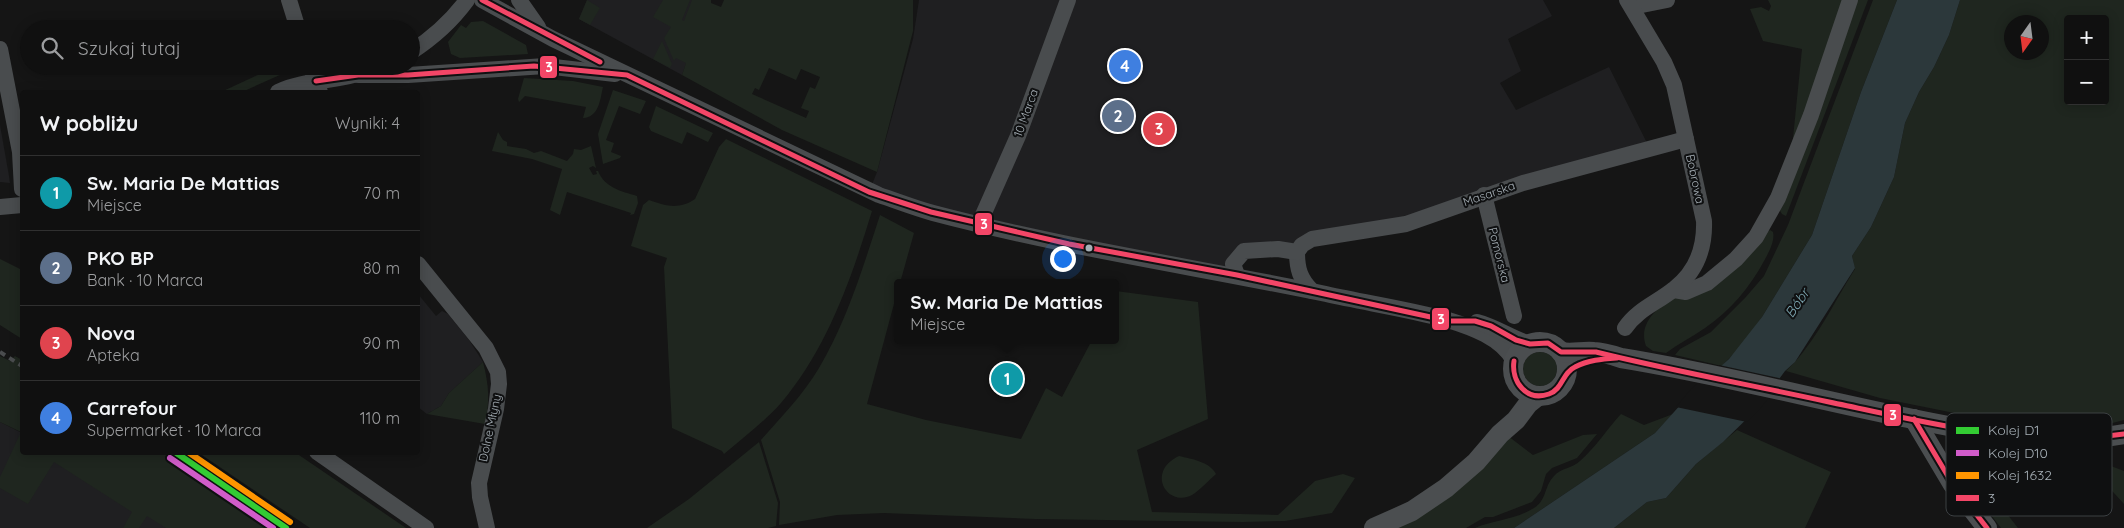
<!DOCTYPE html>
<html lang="pl">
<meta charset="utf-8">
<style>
:root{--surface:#101010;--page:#191919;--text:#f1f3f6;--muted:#9c9d9f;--line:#303030;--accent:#2563eb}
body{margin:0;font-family:Quicksand,sans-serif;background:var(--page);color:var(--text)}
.controls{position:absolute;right:15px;top:15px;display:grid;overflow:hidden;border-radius:5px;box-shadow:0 2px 12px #0003}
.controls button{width:45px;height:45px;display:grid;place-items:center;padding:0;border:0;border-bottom:1px solid var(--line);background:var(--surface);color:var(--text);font:25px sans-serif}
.compass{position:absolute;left:2004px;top:15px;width:45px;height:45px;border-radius:50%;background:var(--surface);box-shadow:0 2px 12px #0003;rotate:194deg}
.you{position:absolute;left:1062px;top:258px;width:18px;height:18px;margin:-12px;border:4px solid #fff;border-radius:50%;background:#1a73e8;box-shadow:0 0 0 8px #1a73e833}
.badge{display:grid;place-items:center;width:32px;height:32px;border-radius:50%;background:var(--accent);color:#fff;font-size:16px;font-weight:700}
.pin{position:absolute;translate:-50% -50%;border:2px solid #fff;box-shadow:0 1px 5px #0006}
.popup{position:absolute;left:894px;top:279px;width:225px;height:65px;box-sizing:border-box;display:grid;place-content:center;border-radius:5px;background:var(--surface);filter:drop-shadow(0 1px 4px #0005);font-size:16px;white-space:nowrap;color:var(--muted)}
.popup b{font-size:19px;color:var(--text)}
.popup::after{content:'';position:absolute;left:50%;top:100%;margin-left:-10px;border:10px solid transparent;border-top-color:var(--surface)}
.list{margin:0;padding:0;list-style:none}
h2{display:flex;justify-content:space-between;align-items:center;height:65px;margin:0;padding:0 20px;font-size:21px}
h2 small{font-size:16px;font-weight:400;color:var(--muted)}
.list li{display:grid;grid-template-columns:32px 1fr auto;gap:15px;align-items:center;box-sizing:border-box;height:75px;padding:0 20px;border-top:1px solid var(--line)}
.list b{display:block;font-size:19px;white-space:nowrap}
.list p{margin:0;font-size:16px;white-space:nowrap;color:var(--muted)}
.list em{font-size:16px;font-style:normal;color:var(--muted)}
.icon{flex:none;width:28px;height:28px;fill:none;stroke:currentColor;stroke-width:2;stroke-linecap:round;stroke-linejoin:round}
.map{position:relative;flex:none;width:2124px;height:528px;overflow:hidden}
.search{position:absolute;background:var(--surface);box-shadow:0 2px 12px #0003;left:20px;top:20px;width:400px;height:55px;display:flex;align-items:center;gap:12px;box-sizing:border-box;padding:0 18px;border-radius:28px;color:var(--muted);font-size:19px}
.panel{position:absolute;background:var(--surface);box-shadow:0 2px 12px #0003;left:20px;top:90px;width:400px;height:365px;border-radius:5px}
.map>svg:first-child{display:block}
.built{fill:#1f1f21}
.green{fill:#1f261f;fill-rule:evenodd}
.water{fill:#2c383b}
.pier{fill:#151515}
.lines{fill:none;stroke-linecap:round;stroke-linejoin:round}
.minor{stroke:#494c4e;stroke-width:16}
.major{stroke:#4b4e50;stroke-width:20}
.rail{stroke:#4a4c4e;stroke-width:4;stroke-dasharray:6 5;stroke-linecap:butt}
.bus-1-casing{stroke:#0f1011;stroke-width:9}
.bus-1{stroke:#f34667;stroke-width:5}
.rail-1-casing{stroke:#0f1011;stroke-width:10}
.rail-2-casing{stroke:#0f1011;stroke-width:10}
.rail-3-casing{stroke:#0f1011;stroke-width:10}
.rail-1{stroke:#3c3;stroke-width:6}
.rail-2{stroke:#d15cca;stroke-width:6}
.rail-3{stroke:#ff9500;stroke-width:6}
.bus-dot{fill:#a6afb6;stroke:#0f1011;stroke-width:2}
.labels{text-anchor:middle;stroke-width:4;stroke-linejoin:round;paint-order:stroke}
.street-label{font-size:12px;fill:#a6afb6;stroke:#0f1011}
.water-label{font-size:14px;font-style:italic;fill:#7da6b1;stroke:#0f1011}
.key{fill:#0f1011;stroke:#3c4043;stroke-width:1}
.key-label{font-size:14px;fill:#a6afb6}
.line-badge{stroke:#0f1011;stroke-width:2}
.badge-label{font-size:14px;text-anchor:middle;font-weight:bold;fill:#fff}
</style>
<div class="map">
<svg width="2124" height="528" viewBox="0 0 2124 528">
<rect width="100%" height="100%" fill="#151515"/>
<g class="built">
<polygon points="587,0 709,0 682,75 579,19"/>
<polygon points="919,0 1543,0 1552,16 1508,39 1521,71 1500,83 1516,110 1609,67 1650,149 1302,245 1244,251 1237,275 869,192 877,172 913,39"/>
<polygon points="0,125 9,176 10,183 0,182"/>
<polygon points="418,294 436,316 442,311 448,314 469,340 483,362 449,393 441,406 427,414 418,407"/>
<polygon points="0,422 22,433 22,452 54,453 172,528 0,528"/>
</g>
<g class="green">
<polygon points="587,0 600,8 590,25 579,19"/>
<path d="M663,0H690L682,20L684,21L692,0H711V3L721,7L724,0H913V31L877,172L782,130L682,75L686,63L676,58L674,61L664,38L671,27L653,17ZM769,68L796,80L801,69L820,77L815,89L810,87L801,108L809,111L806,118L752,94L755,88L759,90Z"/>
<polygon points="1768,0 1845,0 1798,138 1793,138 1802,49 1763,41 1750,9 1761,7 1769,11 1771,6"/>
<polygon points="1855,0 1868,0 1786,216 1782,214 1779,209"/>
<polygon points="1873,0 1897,0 1861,92 1812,235 1762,317 1744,343 1722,366 1675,355 1680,349 1711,332 1745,298 1764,276 1788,225"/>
<path d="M1960,0H2124V420L2101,426H2050L1999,422L1880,398L1786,371C1815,344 1834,302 1855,269L1852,256L1871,227L1894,177L1905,123L1919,92L1934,67L1949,35ZM2068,19H2105V101H2068ZM2012,22H2042V52H2012Z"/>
<polygon points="483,21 526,45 528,54 460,58 451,54 448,42 461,25 466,28 471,22"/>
<polygon points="662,41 672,64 670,68 653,59"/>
<polygon points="288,66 294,66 291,70 242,92 221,92 262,73 271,73"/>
<path d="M524,78L573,81L603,87C600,100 599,117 583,118L586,107L525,96L519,102L518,99Z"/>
<polygon points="613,90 646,101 640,114 619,106 606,140 614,143 611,152 621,156 620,158 603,164 598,134"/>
<polygon points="656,106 713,133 708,142 687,132 682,144 651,131 649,127"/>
<path d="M498,132L503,140L507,142V146L526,149L534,153L541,151L567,161L573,154L574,149L581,150L591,146L596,168L593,166L589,168L593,175L597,174L596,171H598C605,188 621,191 637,196L638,203L634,214L630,215L631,213L567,192L560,215L550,210L562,169L532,159L492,151Z"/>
<path d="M726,139L872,211C852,277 827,349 781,403C764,422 743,438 724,454L722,451L672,428L664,267L667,258L631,246L643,205L649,200C666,206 679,210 695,199L719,147Z"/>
<path d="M880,215L914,233L900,283H898V289L867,404L926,420L1021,439L1046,388L1062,397L1092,340H1116V291L1198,302L1208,419L1137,450L1152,512L1278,515L1315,481L1343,474L1355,478L1332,513L1285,521L1243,522L1036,519L884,513L837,515L779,525L780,502L761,440C781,417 803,395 819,368C847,321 863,267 880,215Z"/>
<path d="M1770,230L1773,232C1775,241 1769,252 1764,261C1750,287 1730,311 1705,328C1692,337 1678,344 1666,353L1653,351L1646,346C1638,324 1656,310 1671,297L1683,298Z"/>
<polygon points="0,259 22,270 22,339 0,325"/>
<circle cx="1540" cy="369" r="17"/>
<polygon points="0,356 10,361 15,356 22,360 22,452 164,453 277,528 166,528 147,516 139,528 123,528 132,512 54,462 28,504 0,488 0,477 21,432 0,422"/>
<path d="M483,362C489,386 490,400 485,424L427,414L441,406L449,393Z"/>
<path d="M1621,414L1644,425L1673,414L1655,433L1514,528H1475C1494,520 1515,520 1534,508C1547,500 1544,486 1554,476C1561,468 1573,468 1580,461C1596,447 1607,429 1621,414Z"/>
<polygon points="1737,430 1831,472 1805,528 1614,528 1647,502 1666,498 1696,464"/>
<polygon points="1597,434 1577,458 1552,468 1546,474 1541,491 1532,502 1493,517 1485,517 1466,528 1397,528 1508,436 1533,455 1583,435"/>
<polygon points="759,442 778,503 776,526 768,528 647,528 689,499"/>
<polygon points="199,453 296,453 406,528 310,528"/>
<path d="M1179,456C1192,459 1210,462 1216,474C1208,481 1200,490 1192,495C1168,508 1145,472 1179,456Z"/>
<polygon points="2008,456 2046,461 2095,460 2124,471 2124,504 2094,471 2000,465 1975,473 2018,528 2001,528 1962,477 1970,467"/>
</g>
<polygon class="water" points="1897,0 1960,0 1949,35 1934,67 1919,92 1905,123 1894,177 1871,227 1852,256 1855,268 1795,362 1785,371 1758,408 1723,442 1696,464 1666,498 1647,502 1614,528 1514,528 1655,433 1693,391 1729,359 1762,317 1812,235 1861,92"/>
<polygon class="pier" points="1719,365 1783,379 1760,409 1747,422 1676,407 1691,389"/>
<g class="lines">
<g class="minor">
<polyline points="289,0 298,29"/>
<path d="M482,0L553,39L879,195C897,201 915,208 933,213C1062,247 1195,267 1326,294C1366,303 1408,309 1448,320C1471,327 1502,338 1514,361"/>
<polyline points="519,0 538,27"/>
<polyline points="1632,7 1667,0"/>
<polyline points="0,49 20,152 22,189"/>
<path d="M411,52C434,37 451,22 467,0"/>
<polyline points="310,66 320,92"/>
<polyline points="358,75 408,75 545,66 615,74"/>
<path d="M278,92C306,79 338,82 367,71"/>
<polyline points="1484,195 1514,316"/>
<polyline points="0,207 22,205"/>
<polyline points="979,224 1018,136 1068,0"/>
<path d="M1297,252C1297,269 1300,279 1312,291"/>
<polyline points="418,264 486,348 498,372 499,384 496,409 479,483 480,497 487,528"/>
<polyline points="1237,275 1233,264 1244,251 1278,249 1297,252 1302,245 1312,239 1406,224 1523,183 1686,139"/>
<polyline points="1674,290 1686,292 1707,283 1736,259 1756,237 1778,198 1811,115 1850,0"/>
<path d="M1477,322C1496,327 1511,338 1530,344"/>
<path d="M1625,328C1638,309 1657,303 1674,289C1696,272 1705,248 1704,221L1674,85L1664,62L1627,0"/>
<polyline points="317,452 426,528"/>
</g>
<g class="major">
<circle cx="1540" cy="369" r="27"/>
<path d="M1561,352C1572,354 1582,351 1594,352C1603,352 1612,355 1621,358C1715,373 1810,398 1903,417C1977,432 2049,448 2124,434"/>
<polyline points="1914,419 1952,483 1987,528"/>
<polyline points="1374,528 1412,511 1446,488 1476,462 1500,434 1516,420 1528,404 1538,396"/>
</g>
<polyline class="rail" points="0,352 22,366"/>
<g class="bus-1-casing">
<g id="bus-1">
<polyline points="482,0 600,62"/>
<path d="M316,81L358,75H408L534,66L627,75L869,192L931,212L1069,244L1237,275L1449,321H1475L1491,326L1516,340L1530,344L1548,343L1561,352H1596C1673,371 1751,385 1829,402C1927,422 2024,449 2124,434"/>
<path d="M1514,361C1511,381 1526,402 1549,394C1563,389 1562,373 1575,367C1588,360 1603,359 1617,358"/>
<polyline points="1914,419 1952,483 1987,528"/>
</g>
</g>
<use href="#bus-1" class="bus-1"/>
<g class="rail-1-casing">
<polyline id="rail-1" points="175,452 286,528"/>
</g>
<g class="rail-2-casing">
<polyline id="rail-2" points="170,458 273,528"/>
</g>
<g class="rail-3-casing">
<polyline id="rail-3" points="188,452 290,522"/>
</g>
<use href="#rail-1" class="rail-1"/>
<use href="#rail-2" class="rail-2"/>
<use href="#rail-3" class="rail-3"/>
</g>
<circle class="bus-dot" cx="1089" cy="248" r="4.5"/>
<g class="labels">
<g class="street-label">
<text transform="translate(1026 113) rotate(-70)" y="4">10 Marca</text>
<text transform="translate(1695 179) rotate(78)" y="4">Bobrowa</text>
<text transform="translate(1489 194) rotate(-19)" y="4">Masarska</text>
<text transform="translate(1499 255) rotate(76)" y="4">Pomorska</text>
<text transform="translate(490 428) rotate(-78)" y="4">Dolne Młyny</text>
</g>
<g class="water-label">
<text transform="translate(1797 303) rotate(-56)" y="5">Bóbr</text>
</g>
</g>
<rect x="1946" y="413" width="166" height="103" rx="8" class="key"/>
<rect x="1956" y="427" width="23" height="7" fill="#3c3"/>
<rect x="1956" y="450" width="23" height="6" fill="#d15cca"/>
<rect x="1956" y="472" width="23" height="7" fill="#ff9500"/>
<rect x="1956" y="495" width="23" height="6" fill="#f34667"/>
<g class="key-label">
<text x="1988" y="435">Kolej D1</text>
<text x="1988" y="458">Kolej D10</text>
<text x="1988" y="480">Kolej 1632</text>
<text x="1988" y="503">3</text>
</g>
<g class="line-badge">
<rect x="539" y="55" width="19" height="24" rx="5" fill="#f34667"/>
<rect x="974" y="212" width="19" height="24" rx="5" fill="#f34667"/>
<rect x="1431" y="307" width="19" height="24" rx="5" fill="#f34667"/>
<rect x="1883" y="403" width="19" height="24" rx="5" fill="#f34667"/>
</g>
<g class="badge-label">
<text x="549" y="72">3</text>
<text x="984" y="229">3</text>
<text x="1441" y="324">3</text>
<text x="1893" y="420">3</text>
</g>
</svg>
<div class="controls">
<button>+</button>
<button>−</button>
</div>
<svg class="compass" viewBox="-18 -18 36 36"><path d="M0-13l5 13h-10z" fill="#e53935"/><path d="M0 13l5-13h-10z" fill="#9c9d9f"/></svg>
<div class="you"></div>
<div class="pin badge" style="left:1007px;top:379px;background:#0f9aa8">1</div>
<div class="popup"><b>Sw. Maria De Mattias</b>Miejsce</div>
<div class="pin badge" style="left:1118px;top:116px;background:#5c6f8a">2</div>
<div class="pin badge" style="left:1159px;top:129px;background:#e0444e">3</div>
<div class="pin badge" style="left:1125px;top:66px;background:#3f7fe0">4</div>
<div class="search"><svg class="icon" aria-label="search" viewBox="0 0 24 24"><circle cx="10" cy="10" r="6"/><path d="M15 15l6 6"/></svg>Szukaj tutaj</div>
<section class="panel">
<h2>W pobliżu<small>Wyniki: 4</small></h2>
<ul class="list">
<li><span class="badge" style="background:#0f9aa8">1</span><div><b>Sw. Maria De Mattias</b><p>Miejsce</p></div><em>70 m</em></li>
<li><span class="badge" style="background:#5c6f8a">2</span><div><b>PKO BP</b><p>Bank · 10 Marca</p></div><em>80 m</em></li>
<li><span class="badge" style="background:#e0444e">3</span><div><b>Nova</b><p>Apteka</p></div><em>90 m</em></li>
<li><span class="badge" style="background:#3f7fe0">4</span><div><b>Carrefour</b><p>Supermarket · 10 Marca</p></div><em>110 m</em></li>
</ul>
</section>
</div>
